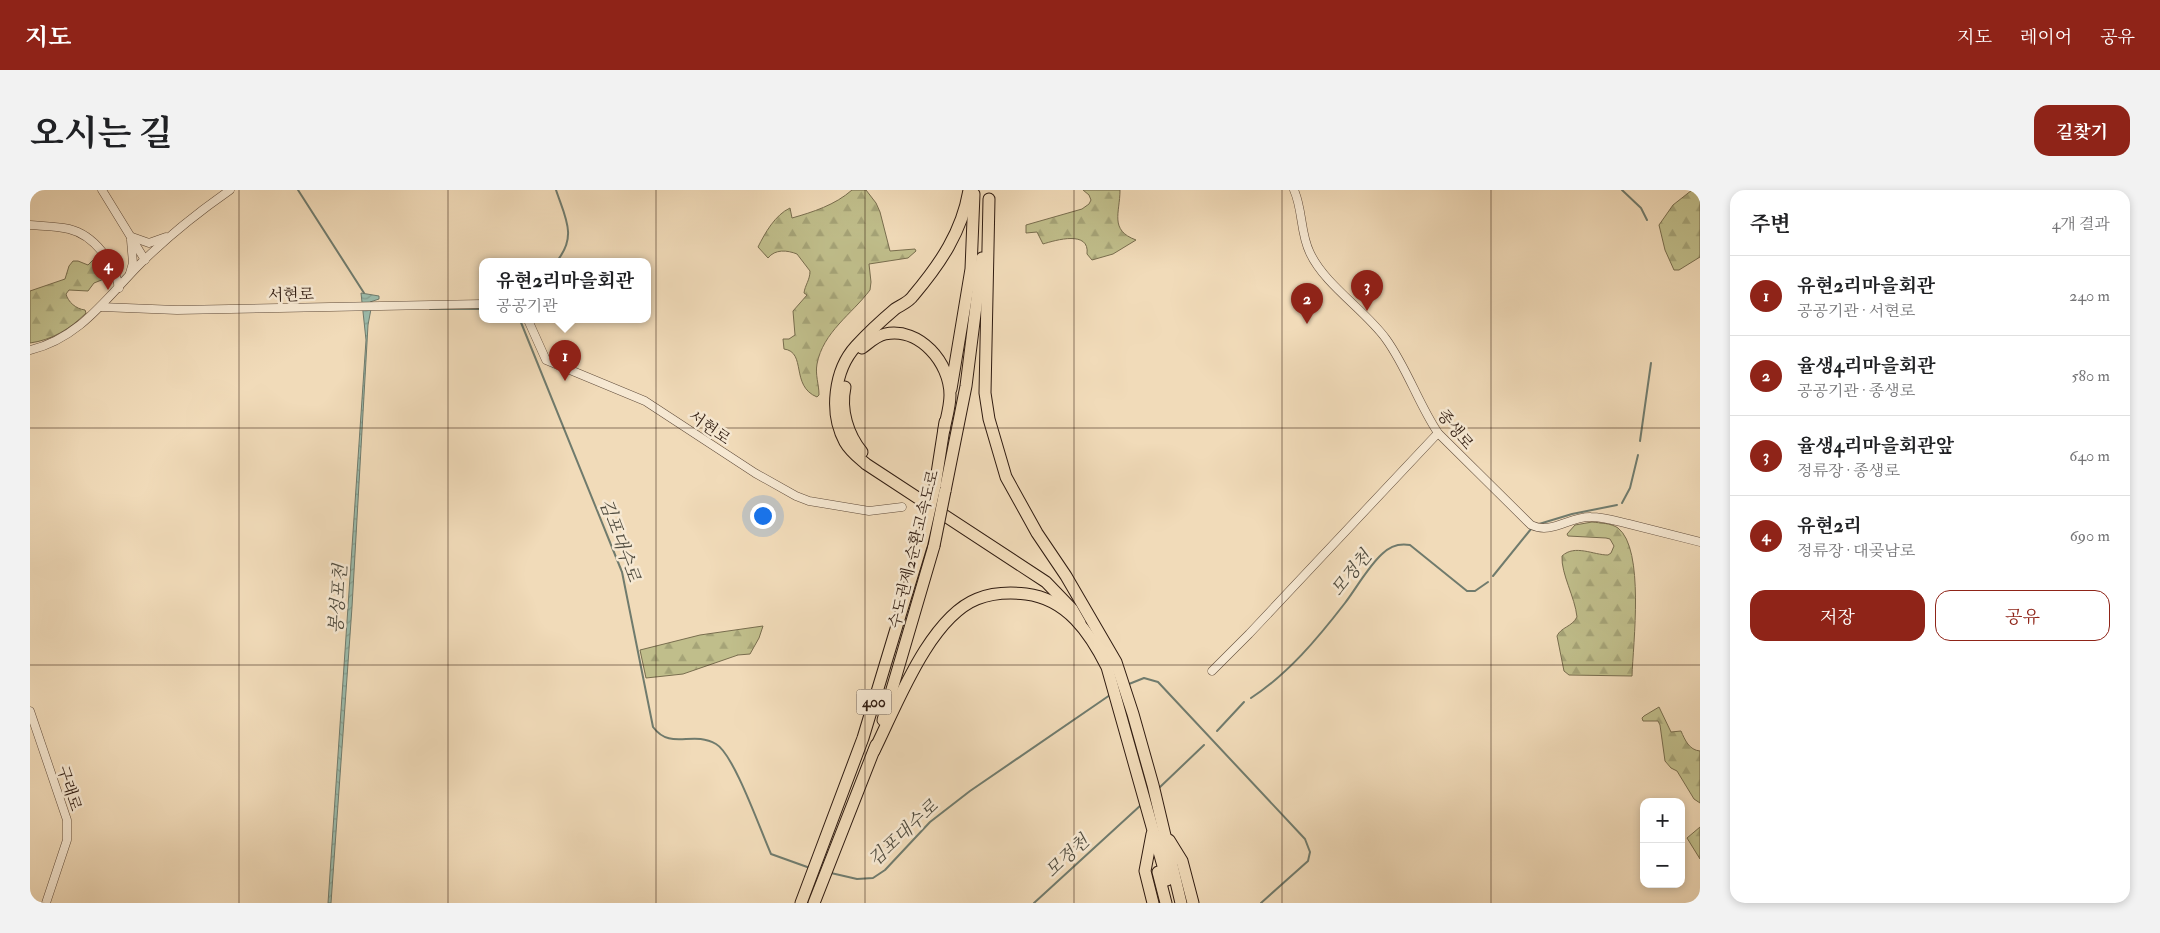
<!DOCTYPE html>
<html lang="ko">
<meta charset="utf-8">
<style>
:root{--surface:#fff;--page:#f2f2f2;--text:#202124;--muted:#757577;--line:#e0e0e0;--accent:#8f2418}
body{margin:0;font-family:"IM FELL Double Pica","Noto Serif KR",serif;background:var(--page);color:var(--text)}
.controls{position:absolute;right:15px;bottom:15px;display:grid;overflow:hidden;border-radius:10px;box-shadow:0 2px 8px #0003}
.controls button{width:45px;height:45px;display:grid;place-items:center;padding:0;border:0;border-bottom:1px solid var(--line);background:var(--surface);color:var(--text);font:25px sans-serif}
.you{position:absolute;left:732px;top:325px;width:18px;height:18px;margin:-12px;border:4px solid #fff;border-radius:50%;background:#1a73e8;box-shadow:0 0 0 8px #1a73e833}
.badge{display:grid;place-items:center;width:32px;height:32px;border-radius:50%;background:var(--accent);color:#fff;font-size:16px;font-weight:700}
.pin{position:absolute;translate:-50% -41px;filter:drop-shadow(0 1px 2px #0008)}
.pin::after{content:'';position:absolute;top:26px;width:18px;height:15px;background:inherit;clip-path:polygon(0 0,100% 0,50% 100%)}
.popup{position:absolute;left:449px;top:68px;width:172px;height:65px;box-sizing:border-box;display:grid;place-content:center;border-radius:10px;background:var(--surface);filter:drop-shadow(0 1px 4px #0005);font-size:16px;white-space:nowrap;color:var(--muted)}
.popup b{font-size:19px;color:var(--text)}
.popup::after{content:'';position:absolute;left:50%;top:100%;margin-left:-10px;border:10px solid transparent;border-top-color:var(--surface)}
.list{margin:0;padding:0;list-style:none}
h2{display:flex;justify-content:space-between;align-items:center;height:65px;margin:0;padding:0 20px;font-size:21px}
h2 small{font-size:16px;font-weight:400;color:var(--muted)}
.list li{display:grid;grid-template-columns:32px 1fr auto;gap:15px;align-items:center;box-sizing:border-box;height:80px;padding:0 20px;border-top:1px solid var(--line)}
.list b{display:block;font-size:19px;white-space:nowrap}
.list p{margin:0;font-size:16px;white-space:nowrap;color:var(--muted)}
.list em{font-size:16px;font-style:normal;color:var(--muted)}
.actions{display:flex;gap:10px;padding:15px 20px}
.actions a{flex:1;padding:11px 0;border:1px solid var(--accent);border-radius:15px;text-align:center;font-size:18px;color:var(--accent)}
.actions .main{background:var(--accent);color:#fff}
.map{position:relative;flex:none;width:1670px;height:713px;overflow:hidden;border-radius:15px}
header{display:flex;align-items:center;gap:30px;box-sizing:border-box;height:70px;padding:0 25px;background:var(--accent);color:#fff}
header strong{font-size:24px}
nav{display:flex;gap:28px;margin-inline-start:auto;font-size:18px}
.intro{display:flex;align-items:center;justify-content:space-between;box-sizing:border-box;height:120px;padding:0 30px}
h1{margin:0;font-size:35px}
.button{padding:12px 22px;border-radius:15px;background:var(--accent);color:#fff;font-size:18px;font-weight:700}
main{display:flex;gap:30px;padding:0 30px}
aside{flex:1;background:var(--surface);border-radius:15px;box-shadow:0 2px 8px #0003}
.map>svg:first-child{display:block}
.forest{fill:url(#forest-firs);stroke:#786d4e}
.water{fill:url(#water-waves);stroke:#707b6d}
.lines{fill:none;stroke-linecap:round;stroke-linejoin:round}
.stream{stroke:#707b6d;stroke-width:2}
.minor-casing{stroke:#604c3b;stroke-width:9}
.highway-casing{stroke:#301c11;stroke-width:13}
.minor{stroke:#f6e8d2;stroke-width:8}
.highway{stroke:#f1dbb9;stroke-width:11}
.highway-bridge-casing{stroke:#301c11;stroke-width:13;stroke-linecap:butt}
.highway-bridge{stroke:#f1dbb9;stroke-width:11}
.grid{fill:none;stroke:#301c11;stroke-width:1;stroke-opacity:0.55}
.labels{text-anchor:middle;stroke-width:5;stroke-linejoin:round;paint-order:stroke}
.shield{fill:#f6e8d2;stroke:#6b594b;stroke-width:1}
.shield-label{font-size:15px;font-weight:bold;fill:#301c11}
.street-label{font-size:16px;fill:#301c11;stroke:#f6e8d2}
.water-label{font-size:18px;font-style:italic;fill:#504c3f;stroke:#f6e8d2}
</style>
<header>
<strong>지도</strong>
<nav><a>지도</a><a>레이어</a><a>공유</a></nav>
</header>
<div class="intro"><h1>오시는 길</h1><a class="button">길찾기</a></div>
<main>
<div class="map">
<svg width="1670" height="713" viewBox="0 0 1670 713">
<defs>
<pattern id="forest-firs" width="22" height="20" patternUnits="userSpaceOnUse" patternTransform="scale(1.25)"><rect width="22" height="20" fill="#c0be8b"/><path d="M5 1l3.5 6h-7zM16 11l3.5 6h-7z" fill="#a5a377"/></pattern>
<pattern id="water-waves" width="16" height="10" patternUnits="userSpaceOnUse" patternTransform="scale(1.25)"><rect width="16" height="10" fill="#9bbbab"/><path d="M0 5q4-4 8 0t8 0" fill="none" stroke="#86a092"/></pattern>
</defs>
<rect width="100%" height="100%" fill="#f1dbb9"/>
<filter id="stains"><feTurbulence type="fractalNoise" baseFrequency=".004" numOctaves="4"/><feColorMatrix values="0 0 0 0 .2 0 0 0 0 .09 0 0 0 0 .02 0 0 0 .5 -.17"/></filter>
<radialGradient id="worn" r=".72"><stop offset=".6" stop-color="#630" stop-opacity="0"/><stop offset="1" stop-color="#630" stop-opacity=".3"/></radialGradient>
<g class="forest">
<path d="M822,0H836L846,13L850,22L860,61L885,59L886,61L878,68L839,74L841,92L840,100C822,124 793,142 787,174C785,185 789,194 789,205L787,207C760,196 777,162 754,159L753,149H759L765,145L763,121L777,105L774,103C775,95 780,90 780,81L767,64C757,60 745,59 738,68L728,57C735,43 745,25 760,18L762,28C783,22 805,15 822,0Z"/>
<path d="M1053,0H1090C1090,23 1079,40 1106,50L1083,64L1062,70L1057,64C1060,40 1026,50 1013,54L1007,42L996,43V35L1052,19L1059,14L1061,10L1059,5Z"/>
<polygon points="1662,0 1670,0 1670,67 1649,80 1644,80 1635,60 1629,35 1643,15"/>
<path d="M70,67L79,79V87L64,93L58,101L39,100L36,104C38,112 46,119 55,120L56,123C40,139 22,150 0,153V101L35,89L39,76L43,71H48L58,75L65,68Z"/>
<path d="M1562,332C1570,333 1581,333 1588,338C1615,359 1603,454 1602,486L1539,485L1534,481L1527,446C1531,437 1542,437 1547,427C1545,407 1531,384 1532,366C1545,354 1563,365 1578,365L1581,363L1584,356L1580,349L1576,348L1538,346L1537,344L1545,335Z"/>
<polygon points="733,436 729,448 720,464 708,465 653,484 616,488 610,460 670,445"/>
<path d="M1629,517L1641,542L1651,541C1655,550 1659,560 1670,561V613L1664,609L1647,581L1641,578L1635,571L1630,535L1628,531H1613L1612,528L1614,526Z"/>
<polygon points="1670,637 1670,669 1657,648"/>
</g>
<polygon class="water" points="331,103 349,106 349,109 340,112 341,119 338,135 322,417 301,713 298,713 336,150"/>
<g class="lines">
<g class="stream">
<polyline points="268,0 334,103"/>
<path d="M526,0C535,27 548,47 526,72"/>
<polyline points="1592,0 1611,18 1617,30"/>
<polyline points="400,119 452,119"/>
<path d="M490,130L592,382L623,537C641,561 662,540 686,554C704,564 731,642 741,664L780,678"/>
<polyline points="1610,251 1621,173"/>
<polyline points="1592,313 1600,298 1608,265"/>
<polyline points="1509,334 1542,324 1587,315"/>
<polyline points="1463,386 1501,339"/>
<polyline points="1099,494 1114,488 1128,492 1275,649 1280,662 1278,671 1231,713"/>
<path d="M1221,508C1258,484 1288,448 1315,413C1327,397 1338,377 1352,364C1360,356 1369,353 1380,355L1437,401H1445L1458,392"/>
<polyline points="1187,541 1214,512"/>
<polyline points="1129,598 1174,555"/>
<polyline points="801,683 827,689 843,688 855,680 900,632 940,601 1080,505"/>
<polyline points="1004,713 1111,615"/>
</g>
<g class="minor-casing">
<g id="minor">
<polyline points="72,0 115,70"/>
<path d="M1264,0C1273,20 1270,43 1280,63C1295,95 1335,120 1356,149C1377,178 1388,213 1408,243L1501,335C1522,345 1540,326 1561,327C1574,327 1586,331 1599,334C1622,340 1646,346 1670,352"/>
<path d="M0,35C12,36 26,36 39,39C64,45 85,73 89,98"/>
<polyline points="102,47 119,53 136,47"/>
<polyline points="100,83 103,73 101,50"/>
<polyline points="71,117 147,120 452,114"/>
<polyline points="498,130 516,170 615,211 725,283 766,306 779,311 839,321 872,317"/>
<path d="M0,160C48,149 75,110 108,76C136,48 167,23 200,0"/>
<polyline points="1182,481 1219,444 1408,243"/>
<polyline points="0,521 37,630 37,650 16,713"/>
</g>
</g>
<g class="highway-casing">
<g id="highway">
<path d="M939,0C932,42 910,74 883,106C879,112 871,115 865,119C852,130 838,143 826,156C804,180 799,223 815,252C820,261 828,267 836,274L1016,392L1042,419L1050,433"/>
<polyline points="959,9 955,203 959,229 976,287 1007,343 1036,386 1086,472 1103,524 1123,595 1151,713"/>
<path d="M832,158C839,153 846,146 855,144C890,137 920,173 920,205C920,217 916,229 914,240"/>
<path d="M815,197C810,220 818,245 832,262"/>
<polyline points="921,199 941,79 944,4"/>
<polyline points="905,296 915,232"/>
<polyline points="915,301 936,196 952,68"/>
<polyline points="853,530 904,356"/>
<path d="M844,561C866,517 899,428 947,409C962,403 979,402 996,404C1037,409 1060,443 1077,477L1137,690"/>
<polyline points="1122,644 1115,681 1123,713"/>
<polyline points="1139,650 1152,671 1163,713"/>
<polyline points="1128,682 1136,713"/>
<polyline points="771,713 833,548 892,353"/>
<polyline points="784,713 846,555"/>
</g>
</g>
<use href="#minor" class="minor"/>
<use href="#highway" class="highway"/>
<g class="highway-bridge-casing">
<g id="highway-bridge">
<polyline points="892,353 905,296"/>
<polyline points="904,356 915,301"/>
</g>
</g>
<use href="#highway-bridge" class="highway-bridge"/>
</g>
<path class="grid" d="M209,0V713M418,0V713M626,0V713M835,0V713M1044,0V713M1252,0V713M1461,0V713M0,238H1670M0,475H1670"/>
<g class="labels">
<rect class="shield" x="826.5" y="499.5" width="35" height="25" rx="4"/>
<g class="shield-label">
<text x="844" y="517">400</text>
</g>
<g class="street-label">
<text transform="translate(261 104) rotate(-1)" y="6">서현로</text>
<text transform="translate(680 237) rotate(35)" y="6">서현로</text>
<text transform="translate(1426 239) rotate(50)" y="6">종생로</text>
<text transform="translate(883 359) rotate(-76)" y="6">수도권제2순환고속도로</text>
<text transform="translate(40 598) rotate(72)" y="6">구래로</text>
</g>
<g class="water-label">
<text transform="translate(590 350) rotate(70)" y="6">김포대수로</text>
<text transform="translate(1321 383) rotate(-51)" y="6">모정천</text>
<text transform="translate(308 409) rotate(-86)" y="6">봉성포천</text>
<text transform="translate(873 643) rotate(-43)" y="6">김포대수로</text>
<text transform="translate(1037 666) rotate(-43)" y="6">모정천</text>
</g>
</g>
<rect width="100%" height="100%" filter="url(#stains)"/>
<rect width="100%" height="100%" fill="url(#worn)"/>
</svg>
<div class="controls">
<button>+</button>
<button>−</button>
</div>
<div class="you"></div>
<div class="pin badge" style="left:535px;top:191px">1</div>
<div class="popup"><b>유현2리마을회관</b>공공기관</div>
<div class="pin badge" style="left:1277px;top:134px">2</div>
<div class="pin badge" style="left:1337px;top:121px">3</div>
<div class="pin badge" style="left:78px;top:100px">4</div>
</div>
<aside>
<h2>주변<small>4개 결과</small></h2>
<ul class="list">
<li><span class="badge">1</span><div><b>유현2리마을회관</b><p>공공기관 · 서현로</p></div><em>240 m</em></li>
<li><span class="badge">2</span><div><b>율생4리마을회관</b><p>공공기관 · 종생로</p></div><em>580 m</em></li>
<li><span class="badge">3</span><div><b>율생4리마을회관앞</b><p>정류장 · 종생로</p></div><em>640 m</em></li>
<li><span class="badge">4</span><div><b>유현2리</b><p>정류장 · 대곶남로</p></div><em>690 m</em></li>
</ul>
<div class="actions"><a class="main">저장</a><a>공유</a></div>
</aside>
</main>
